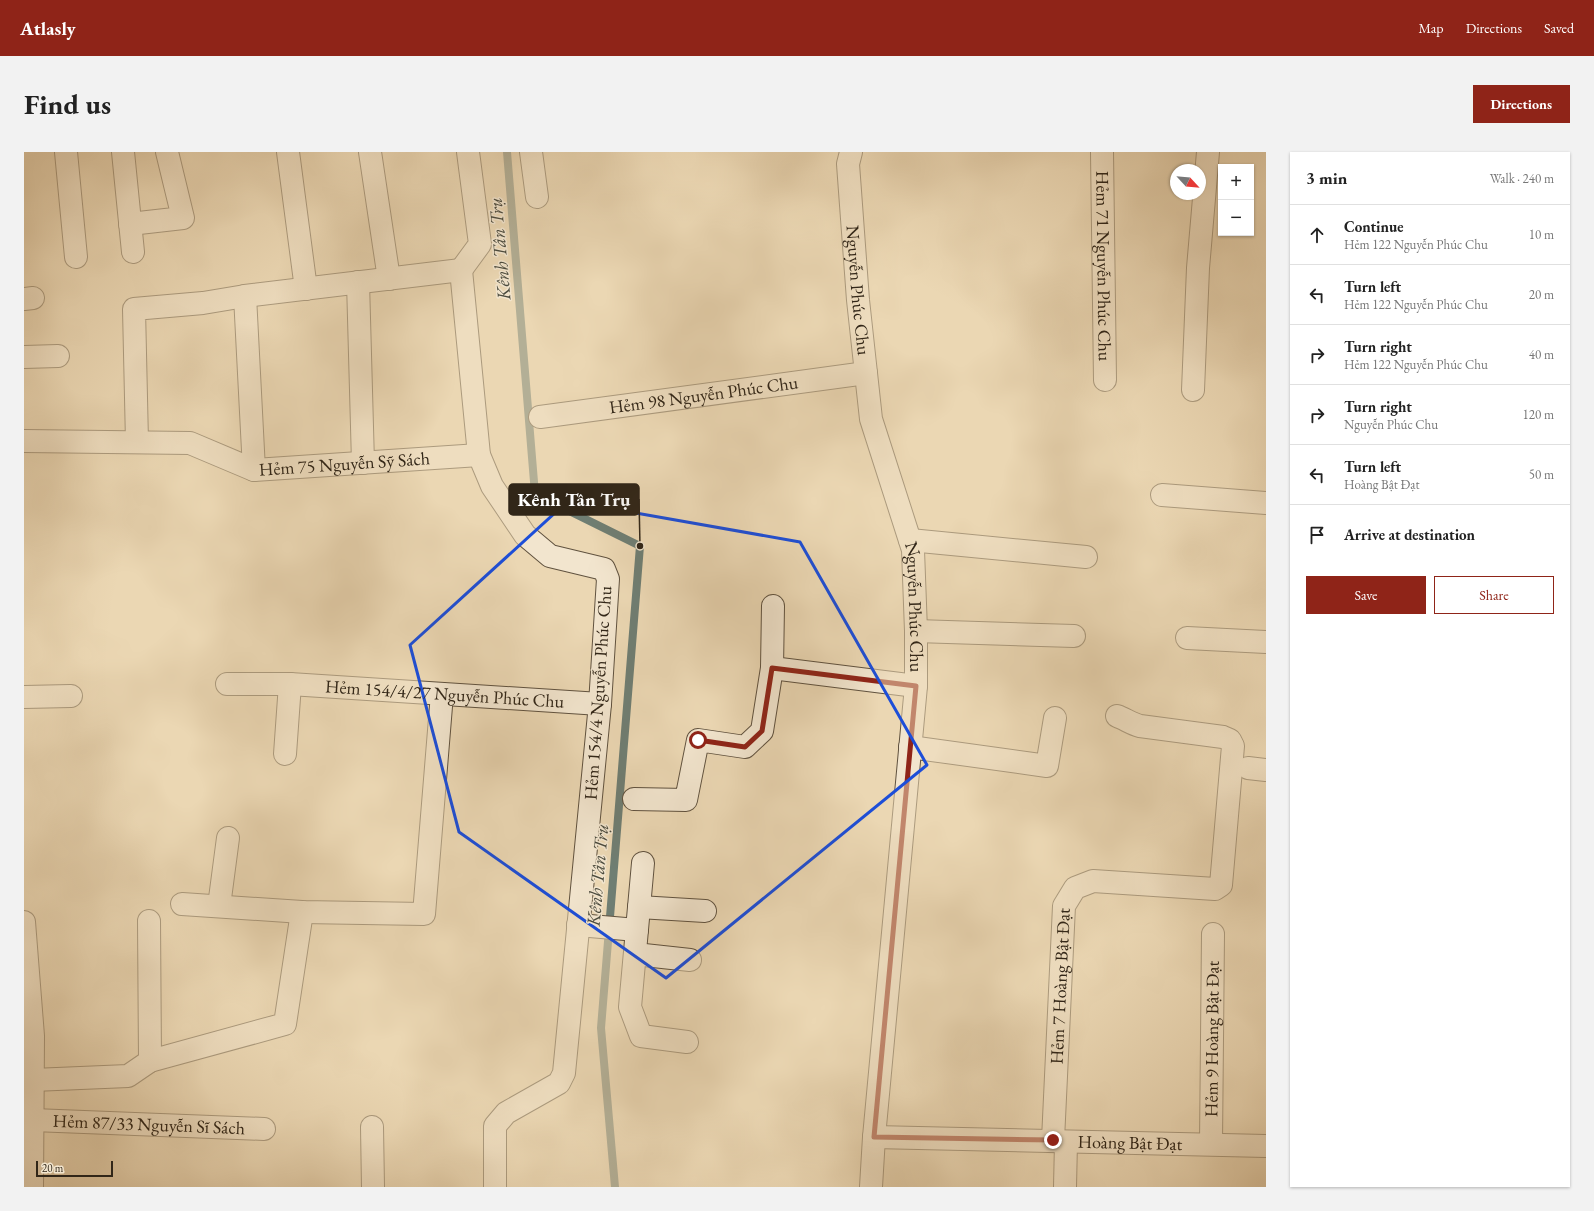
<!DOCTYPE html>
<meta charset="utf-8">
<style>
:root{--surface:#fff;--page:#f2f2f2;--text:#222;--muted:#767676;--line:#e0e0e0;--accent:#8f2418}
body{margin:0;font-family:"EB Garamond",serif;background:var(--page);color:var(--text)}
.controls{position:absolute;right:12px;top:12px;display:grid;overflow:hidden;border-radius:0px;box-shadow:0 1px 3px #0004}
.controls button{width:36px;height:36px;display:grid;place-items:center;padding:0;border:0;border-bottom:1px solid var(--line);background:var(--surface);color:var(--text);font:20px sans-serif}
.compass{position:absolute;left:1146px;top:12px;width:36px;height:36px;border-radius:50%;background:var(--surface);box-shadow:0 1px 3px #0004;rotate:116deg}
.scale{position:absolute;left:12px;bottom:10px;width:77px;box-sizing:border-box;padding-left:4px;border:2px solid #312618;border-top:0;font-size:11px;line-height:14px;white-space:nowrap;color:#312618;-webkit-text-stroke:3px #f2e5ce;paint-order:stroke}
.stop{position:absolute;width:12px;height:12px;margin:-9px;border:3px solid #8f2418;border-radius:50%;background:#fff}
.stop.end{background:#8f2418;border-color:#fff;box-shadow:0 1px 4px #0008}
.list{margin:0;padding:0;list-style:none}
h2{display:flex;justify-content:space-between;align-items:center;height:52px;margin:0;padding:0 16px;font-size:17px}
h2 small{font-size:13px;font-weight:400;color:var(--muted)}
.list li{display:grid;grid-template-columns:26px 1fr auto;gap:12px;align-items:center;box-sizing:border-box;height:60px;padding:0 16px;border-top:1px solid var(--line)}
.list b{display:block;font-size:15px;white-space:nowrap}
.list p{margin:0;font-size:13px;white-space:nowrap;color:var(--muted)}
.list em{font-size:13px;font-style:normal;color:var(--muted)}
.actions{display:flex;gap:8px;padding:12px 16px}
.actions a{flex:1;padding:9px 0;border:1px solid var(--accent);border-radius:0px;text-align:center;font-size:14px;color:var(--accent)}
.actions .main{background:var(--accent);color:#fff}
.icon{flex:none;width:22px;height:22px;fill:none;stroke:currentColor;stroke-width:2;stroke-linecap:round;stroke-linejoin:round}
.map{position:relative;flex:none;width:1242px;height:1035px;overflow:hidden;border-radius:0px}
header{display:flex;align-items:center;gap:24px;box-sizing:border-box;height:56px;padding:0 20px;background:var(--accent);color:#fff}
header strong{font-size:19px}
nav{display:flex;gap:22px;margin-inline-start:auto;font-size:14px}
.intro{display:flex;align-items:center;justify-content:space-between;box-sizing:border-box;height:96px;padding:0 24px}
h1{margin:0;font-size:28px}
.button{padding:10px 18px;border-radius:0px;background:var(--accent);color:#fff;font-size:14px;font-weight:700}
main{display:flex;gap:24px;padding:0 24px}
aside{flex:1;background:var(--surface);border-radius:0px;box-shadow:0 1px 3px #0004}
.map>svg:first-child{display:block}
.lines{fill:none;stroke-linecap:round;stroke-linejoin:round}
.stream{stroke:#6f7e73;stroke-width:8}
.minor-casing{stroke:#60523f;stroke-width:24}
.minor{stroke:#f2e5ce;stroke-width:22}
.route{stroke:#8f2418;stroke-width:5}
.marked{fill:none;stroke:#1d4ed8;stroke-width:3;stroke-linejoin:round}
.labels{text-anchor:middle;stroke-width:3;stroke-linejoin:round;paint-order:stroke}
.street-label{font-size:18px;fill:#312618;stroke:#f2e5ce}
.water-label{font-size:19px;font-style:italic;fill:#4b4b3e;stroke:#f2e5ce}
.leader{fill:none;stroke:#312618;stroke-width:1.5}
.callout-dot{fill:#312618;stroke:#f2e5ce;stroke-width:1.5}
.callout{fill:#312618;stroke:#312618;stroke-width:1.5}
.callout-label{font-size:19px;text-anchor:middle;font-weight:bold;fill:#fff}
</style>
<header>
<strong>Atlasly</strong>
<nav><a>Map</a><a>Directions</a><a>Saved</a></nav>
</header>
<div class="intro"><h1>Find us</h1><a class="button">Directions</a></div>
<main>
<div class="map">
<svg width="1242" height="1035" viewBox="0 0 1242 1035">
<rect width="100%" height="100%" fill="#ebd7b3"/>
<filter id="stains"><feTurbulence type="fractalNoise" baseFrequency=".005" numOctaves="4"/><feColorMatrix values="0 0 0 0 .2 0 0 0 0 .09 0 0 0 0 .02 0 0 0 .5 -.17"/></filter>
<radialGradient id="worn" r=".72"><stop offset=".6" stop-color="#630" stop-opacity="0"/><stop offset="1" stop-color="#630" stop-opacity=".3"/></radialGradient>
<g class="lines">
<polyline class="stream" points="483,0 511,342 616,394 577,876 591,1035"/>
<g class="minor-casing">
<g id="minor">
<polyline points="42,0 52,105"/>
<polyline points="99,0 109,100"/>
<polyline points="264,0 282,137"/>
<polyline points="346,0 365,127"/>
<polyline points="507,0 513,45"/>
<path id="s1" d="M827,0L824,12L834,148L847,267L889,398L892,479V534L850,985L847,1035"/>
<path id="s2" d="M1078,0L1081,228"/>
<polyline points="106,72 159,66 143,0"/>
<polyline points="437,118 455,303 468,334 501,383 526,404 580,417 584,427 576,552 540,921 535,931 482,961 471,974 471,1035"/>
<polyline points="437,118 456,92 444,0"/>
<polyline points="334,130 339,311"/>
<polyline points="221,144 230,318"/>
<polyline points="0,147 9,146"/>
<polyline points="0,205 34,204"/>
<polyline points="1169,238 1174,116 1184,0"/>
<path id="s3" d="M516,265L842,221"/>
<path id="s4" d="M0,289L166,291L230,318L455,303"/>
<polyline points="113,290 110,157 179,151 221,144 437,118"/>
<polyline points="1138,343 1242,351"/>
<polyline points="886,388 1062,405"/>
<polyline points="892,479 1050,484"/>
<polyline points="1163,486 1242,490"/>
<polyline points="748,516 892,534"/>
<path id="s5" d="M203,532H266L576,552"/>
<polyline points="0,545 47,544"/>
<polyline points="886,595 1023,614 1031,566"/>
<polyline points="261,602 266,532"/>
<polyline points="1224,616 1242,618"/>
<polyline points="610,647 662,648 674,588 721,595 738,579 748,516 749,454"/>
<polyline points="619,711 606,855 617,884 663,890"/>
<polyline points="158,752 278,760 400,762 418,542"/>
<polyline points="195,754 204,686"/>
<polyline points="615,755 681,759"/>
<polyline points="125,769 126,909"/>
<polyline points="0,770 9,884 8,1035"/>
<polyline points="554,773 613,778"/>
<polyline points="611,802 666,808"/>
<polyline points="9,928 104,924 126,909 261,872 278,760"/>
<path id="s6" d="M9,968L240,977"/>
<polyline points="348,975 349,1035"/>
<path id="s7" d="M850,985L1242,994"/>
<path id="s8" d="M1029,988L1040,754L1051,736L1069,729L1191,737L1197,733L1209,594L1206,588L1199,585L1116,574C1108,572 1101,567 1093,564"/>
<path id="s9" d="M1187,992L1189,782"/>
<polyline points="1041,1035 1042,990"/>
</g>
</g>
<use href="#minor" class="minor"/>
</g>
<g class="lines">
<polyline class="route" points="674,588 721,595 738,579 748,516 892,534 850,985 1029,988"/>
</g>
<path d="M0 0H1242V1035H0ZM544,349L776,390L903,613L642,826L435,680L386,493Z" fill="#ebd7b3" fill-opacity=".55" fill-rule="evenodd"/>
<path class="marked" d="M544,349L776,390L903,613L642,826L435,680L386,493Z"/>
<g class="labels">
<g class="street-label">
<text dy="6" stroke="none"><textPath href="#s2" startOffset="114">Hẻm 71 Nguyễn Phúc Chu</textPath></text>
<text dy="6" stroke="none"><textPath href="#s1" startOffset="139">Nguyễn Phúc Chu</textPath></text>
<text dy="6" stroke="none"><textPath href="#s3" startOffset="165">Hẻm 98 Nguyễn Phúc Chu</textPath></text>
<text dy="6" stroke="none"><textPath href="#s4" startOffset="326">Hẻm 75 Nguyễn Sỹ Sách</textPath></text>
<text dy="6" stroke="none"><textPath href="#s1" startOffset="463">Nguyễn Phúc Chu</textPath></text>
<text transform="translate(574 541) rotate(-86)" y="6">Hẻm 154/4 Nguyễn Phúc Chu</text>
<text dy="6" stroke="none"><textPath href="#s5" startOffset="218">Hẻm 154/4/27 Nguyễn Phúc Chu</textPath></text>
<text dy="6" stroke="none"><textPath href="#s8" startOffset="154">Hẻm 7 Hoàng Bật Đạt</textPath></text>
<text dy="6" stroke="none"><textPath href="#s9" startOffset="105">Hẻm 9 Hoàng Bật Đạt</textPath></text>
<text dy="6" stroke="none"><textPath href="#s6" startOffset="116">Hẻm 87/33 Nguyễn Sĩ Sách</textPath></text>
<text dy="6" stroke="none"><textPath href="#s7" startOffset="256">Hoàng Bật Đạt</textPath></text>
</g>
<g class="water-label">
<text transform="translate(475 97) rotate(-95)" y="7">Kênh Tân Trụ</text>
<text transform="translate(573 723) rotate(-85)" y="7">Kênh Tân Trụ</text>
</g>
</g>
<path class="leader" d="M616 394L615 347"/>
<circle class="callout-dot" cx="616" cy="394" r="4"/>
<rect class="callout" x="485" y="332" width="130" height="31" rx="4"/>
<g class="callout-label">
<text x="550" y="354">Kênh Tân Trụ</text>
</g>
<rect width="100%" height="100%" filter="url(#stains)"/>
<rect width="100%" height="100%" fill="url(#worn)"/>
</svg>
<div class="controls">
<button>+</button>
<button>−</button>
</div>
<svg class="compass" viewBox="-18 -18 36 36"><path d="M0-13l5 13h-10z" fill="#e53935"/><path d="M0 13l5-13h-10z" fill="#767676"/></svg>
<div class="scale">20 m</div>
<div class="stop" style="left:674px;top:588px"></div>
<div class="stop end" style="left:1029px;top:988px"></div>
</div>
<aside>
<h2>3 min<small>Walk · 240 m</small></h2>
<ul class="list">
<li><svg class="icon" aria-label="ahead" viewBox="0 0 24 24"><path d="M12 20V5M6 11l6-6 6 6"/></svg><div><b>Continue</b><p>Hẻm 122 Nguyễn Phúc Chu</p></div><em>10 m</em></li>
<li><svg class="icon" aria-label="left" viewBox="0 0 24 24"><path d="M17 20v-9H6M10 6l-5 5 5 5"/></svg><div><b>Turn left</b><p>Hẻm 122 Nguyễn Phúc Chu</p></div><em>20 m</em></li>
<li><svg class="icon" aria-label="right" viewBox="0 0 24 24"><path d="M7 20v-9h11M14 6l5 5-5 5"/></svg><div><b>Turn right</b><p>Hẻm 122 Nguyễn Phúc Chu</p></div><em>40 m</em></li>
<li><svg class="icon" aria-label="right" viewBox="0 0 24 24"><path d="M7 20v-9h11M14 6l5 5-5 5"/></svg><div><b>Turn right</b><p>Nguyễn Phúc Chu</p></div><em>120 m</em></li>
<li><svg class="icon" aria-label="left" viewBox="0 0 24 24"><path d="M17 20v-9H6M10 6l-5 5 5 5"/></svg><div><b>Turn left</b><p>Hoàng Bật Đạt</p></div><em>50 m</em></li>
<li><svg class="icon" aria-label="arrive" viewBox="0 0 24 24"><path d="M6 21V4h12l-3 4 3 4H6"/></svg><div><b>Arrive at destination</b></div></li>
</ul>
<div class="actions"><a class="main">Save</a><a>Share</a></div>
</aside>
</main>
